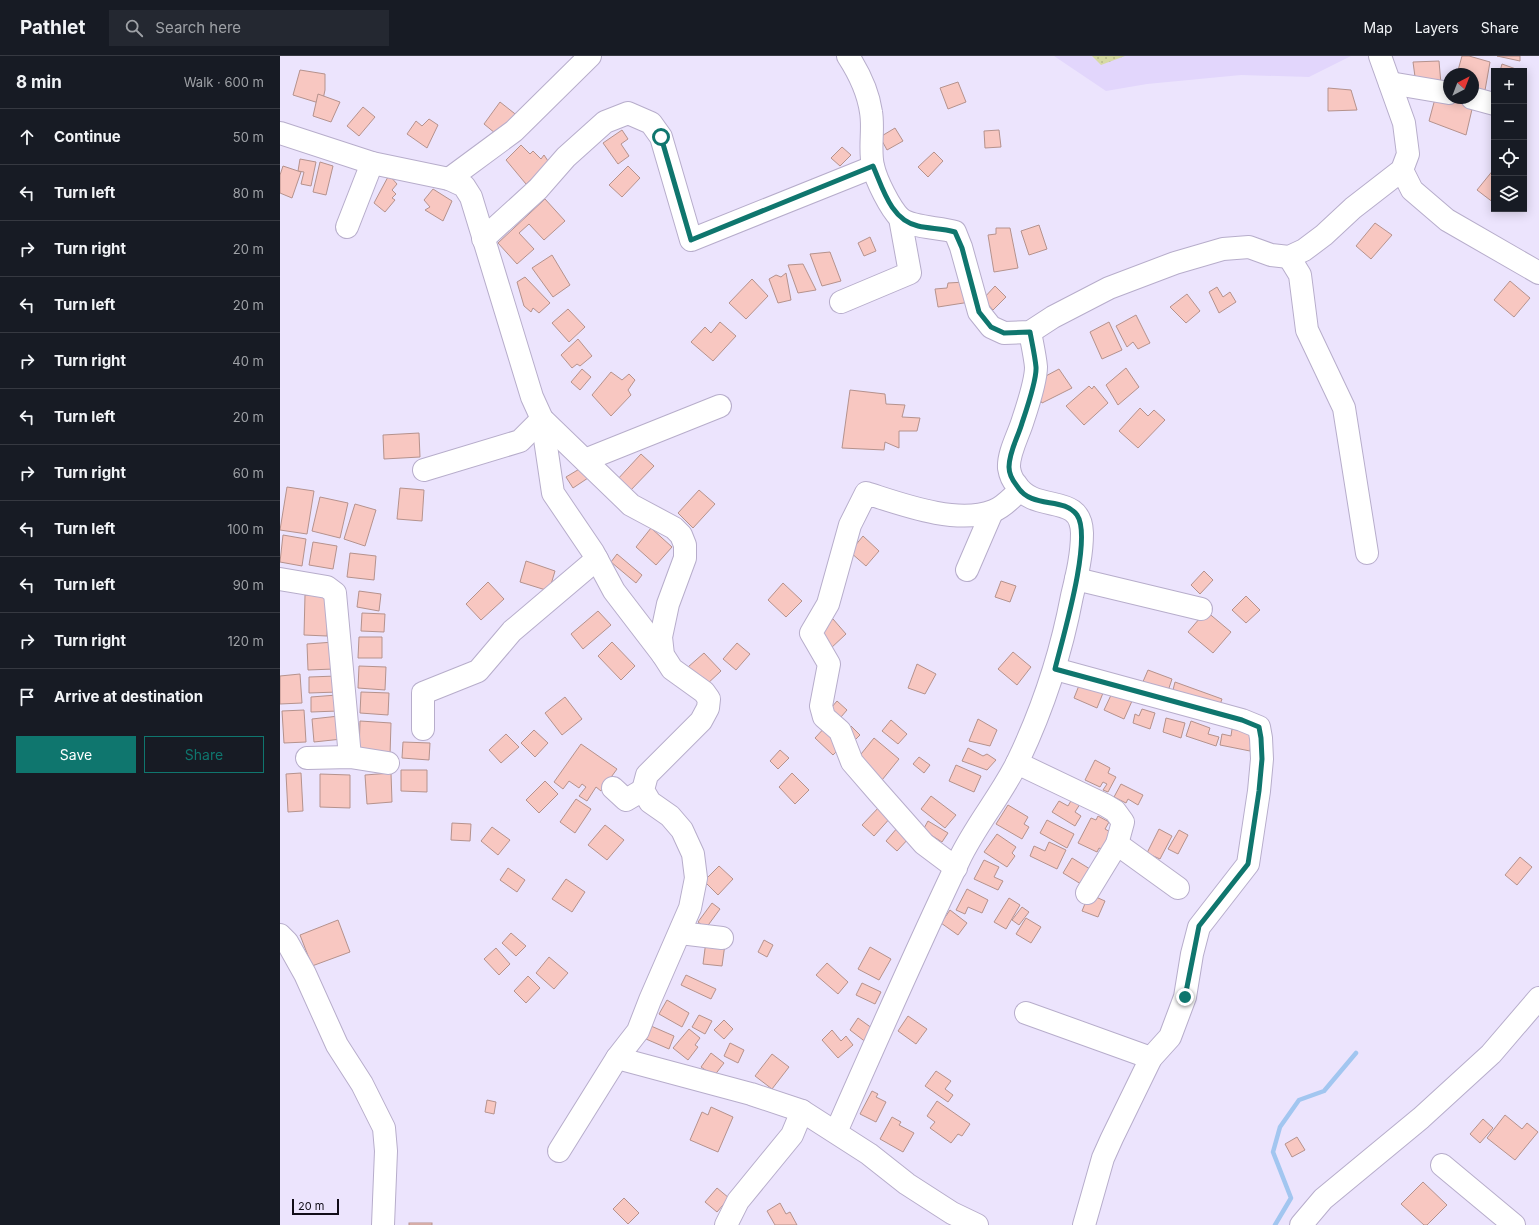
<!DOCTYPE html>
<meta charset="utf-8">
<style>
:root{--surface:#171b24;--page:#242831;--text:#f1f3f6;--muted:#9ea1a6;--line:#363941;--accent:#0f766e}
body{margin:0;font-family:Inter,sans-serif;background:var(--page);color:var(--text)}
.controls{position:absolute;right:12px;top:12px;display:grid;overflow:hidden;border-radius:0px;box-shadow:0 2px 10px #0003}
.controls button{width:36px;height:36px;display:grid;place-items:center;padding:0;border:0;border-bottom:1px solid var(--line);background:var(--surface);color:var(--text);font:20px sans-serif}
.compass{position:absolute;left:1163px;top:12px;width:36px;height:36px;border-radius:50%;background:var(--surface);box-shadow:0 2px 10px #0003;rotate:42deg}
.scale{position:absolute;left:12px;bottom:10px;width:47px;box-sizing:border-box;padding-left:4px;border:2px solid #110d18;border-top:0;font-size:11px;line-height:14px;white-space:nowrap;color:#110d18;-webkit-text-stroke:3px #ece4fd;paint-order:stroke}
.stop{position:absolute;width:12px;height:12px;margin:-9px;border:3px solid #0f766e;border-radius:50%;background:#fff}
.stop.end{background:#0f766e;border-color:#fff;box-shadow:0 1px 4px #0008}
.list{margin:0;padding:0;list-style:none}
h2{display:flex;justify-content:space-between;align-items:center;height:52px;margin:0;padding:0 16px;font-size:17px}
h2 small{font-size:13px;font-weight:400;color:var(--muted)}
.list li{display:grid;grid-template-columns:26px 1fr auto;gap:12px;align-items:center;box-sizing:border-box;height:56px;padding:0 16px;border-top:1px solid var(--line)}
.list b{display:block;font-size:15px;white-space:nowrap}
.list em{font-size:13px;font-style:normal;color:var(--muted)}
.actions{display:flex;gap:8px;padding:12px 16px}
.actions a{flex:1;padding:9px 0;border:1px solid var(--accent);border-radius:0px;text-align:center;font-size:14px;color:var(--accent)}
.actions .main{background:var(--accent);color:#fff}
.icon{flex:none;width:22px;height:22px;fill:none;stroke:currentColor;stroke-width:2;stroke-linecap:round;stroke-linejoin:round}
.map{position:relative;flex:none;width:1259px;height:1169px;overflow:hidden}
header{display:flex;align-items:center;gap:24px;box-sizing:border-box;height:56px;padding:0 20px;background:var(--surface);border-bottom:1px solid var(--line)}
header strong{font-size:19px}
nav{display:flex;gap:22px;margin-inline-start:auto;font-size:14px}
.search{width:280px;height:36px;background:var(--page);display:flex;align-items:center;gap:10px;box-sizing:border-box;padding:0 14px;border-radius:0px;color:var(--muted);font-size:15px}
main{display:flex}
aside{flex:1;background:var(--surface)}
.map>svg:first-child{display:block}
.built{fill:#e2d6fc}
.grass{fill:url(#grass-dots)}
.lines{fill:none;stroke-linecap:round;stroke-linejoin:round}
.stream{stroke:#a2c6f0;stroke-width:4.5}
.building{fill:#f8c7c1;stroke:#b5928d}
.minor-casing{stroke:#b7adcb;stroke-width:24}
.minor{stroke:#fff;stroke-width:22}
.route{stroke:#0f766e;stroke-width:5}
</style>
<header>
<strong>Pathlet</strong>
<div class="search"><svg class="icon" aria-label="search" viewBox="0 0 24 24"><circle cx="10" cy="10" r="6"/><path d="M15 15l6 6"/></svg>Search here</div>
<nav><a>Map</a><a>Layers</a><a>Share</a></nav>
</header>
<main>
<aside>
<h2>8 min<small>Walk · 600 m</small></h2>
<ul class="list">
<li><svg class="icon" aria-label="ahead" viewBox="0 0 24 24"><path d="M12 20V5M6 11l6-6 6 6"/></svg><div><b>Continue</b></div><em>50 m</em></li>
<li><svg class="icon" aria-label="left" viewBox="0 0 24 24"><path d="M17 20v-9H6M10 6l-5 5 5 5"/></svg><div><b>Turn left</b></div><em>80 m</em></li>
<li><svg class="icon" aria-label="right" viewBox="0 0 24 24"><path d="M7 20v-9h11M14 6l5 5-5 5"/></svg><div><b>Turn right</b></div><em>20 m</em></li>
<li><svg class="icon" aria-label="left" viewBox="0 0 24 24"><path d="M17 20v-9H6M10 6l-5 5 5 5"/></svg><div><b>Turn left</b></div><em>20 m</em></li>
<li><svg class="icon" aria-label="right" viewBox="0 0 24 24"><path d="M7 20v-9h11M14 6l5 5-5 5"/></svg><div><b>Turn right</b></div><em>40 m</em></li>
<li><svg class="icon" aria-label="left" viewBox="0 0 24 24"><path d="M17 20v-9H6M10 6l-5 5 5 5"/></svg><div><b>Turn left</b></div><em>20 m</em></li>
<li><svg class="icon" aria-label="right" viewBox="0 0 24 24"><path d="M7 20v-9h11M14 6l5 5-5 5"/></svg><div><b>Turn right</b></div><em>60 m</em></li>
<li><svg class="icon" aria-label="left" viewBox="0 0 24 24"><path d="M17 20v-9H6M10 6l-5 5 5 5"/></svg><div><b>Turn left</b></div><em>100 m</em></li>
<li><svg class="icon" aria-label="left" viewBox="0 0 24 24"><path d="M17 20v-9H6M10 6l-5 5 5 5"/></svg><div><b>Turn left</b></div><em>90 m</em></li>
<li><svg class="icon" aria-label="right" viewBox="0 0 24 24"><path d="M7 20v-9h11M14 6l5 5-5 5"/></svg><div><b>Turn right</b></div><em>120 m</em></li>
<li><svg class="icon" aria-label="arrive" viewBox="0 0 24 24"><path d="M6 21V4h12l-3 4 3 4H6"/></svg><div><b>Arrive at destination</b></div></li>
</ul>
<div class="actions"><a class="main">Save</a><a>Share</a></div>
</aside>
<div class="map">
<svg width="1259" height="1169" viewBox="0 0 1259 1169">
<defs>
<pattern id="grass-dots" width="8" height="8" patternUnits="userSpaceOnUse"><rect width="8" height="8" fill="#d7daa4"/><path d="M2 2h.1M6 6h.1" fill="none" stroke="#b8ba8c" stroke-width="1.8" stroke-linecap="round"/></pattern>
</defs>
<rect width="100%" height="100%" fill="#ece4fd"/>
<polygon class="built" points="774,0 1071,0 1029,21 961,19 867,28 826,35"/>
<polygon class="grass" points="812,0 845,0 821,9"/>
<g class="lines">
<polyline class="stream" points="995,1169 1011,1142 993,1096 1000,1071 1019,1044 1044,1035 1076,997"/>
</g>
<g class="building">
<polygon points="1182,0 1189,0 1210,6 1204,40 1193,35 1193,18 1177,18"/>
<polygon points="1217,0 1240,0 1240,5"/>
<polygon points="1159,5 1161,28 1136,28 1133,6"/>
<polygon points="1222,8 1236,13 1235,15 1220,15"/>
<polygon points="20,14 45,18 45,34 42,48 13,39"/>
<polygon points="678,26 686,46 668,53 660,32"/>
<polygon points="1048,32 1071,34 1077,54 1048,55"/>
<polygon points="38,38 60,46 51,66 33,60"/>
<polygon points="1156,39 1193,49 1186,79 1149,65"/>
<polygon points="220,46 239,61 221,82 204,68"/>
<polygon points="83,51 95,61 79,80 67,70"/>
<polygon points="149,63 158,69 147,92 127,78 136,65 142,70"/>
<polygon points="615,72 623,85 607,94 600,81"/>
<polygon points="342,74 348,83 341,88 349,100 338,108 323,87"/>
<polygon points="719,74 721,91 705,92 704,75"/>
<polygon points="241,89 250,98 253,95 261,103 264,99 270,108 246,128 226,104"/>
<polygon points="562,91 571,99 560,110 551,102"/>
<polygon points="654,96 663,105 648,121 638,111"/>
<polygon points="20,103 36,106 31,130 21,128 24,116 18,115"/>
<polygon points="40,106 53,110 46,139 33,136"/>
<polygon points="3,110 21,116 12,142 0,137 0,119"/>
<polygon points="348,110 360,122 342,141 329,129"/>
<polygon points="1214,113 1214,147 1197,134"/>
<polygon points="109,119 117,128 112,134 116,138 112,142 115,144 105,156 94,147"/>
<polygon points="153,133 172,145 163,165 145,154 150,151 144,144"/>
<polygon points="265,143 285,165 264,184 249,168 239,177 254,193 237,208 218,187"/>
<polygon points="1095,167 1112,179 1091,203 1076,190"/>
<polygon points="759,169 767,193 749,199 741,175"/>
<polygon points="716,172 730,172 738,212 714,216 708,179 716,178"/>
<polygon points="590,181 596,195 584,200 578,187"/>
<polygon points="550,196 561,225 542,230 530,198"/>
<polygon points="272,199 290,229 273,241 252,212"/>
<polygon points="523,208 536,234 518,237 508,209"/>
<polygon points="506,217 511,244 498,247 489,223 496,219 501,221"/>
<polygon points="245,221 270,247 259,257 253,252 251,256 244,250 237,226"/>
<polygon points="472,223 488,240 466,263 449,247"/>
<polygon points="1230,225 1250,242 1234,261 1214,244"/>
<polygon points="685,226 690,246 658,251 655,233 667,232 668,227"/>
<polygon points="715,230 726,241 713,254 703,243"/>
<polygon points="937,231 943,241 950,236 956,246 939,257 929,236"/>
<polygon points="907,238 920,255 906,267 890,251"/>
<polygon points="288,253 305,271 289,286 272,267"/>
<polygon points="856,259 870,287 858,293 853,286 847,291 836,270"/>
<polygon points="440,266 456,280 433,305 411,286 425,271 431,277"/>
<polygon points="829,266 842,294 822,303 810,276"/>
<polygon points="298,283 312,300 300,310 297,308 292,312 281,299"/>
<polygon points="846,312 859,331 838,349 826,329"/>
<polygon points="302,313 311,321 300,334 291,326"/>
<polygon points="779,313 792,332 762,347 757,339 764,333 757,333 762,322"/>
<polygon points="331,316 342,324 349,318 355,324 348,334 351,339 331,360 312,339"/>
<polygon points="809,330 812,333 814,330 828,347 804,369 786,350"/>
<polygon points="570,334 605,338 606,348 625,349 622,361 640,362 637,375 619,375 619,392 605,386 604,394 562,392"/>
<polygon points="860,352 868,360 874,354 885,364 858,392 839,375"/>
<polygon points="139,377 140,401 104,403 103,379"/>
<polygon points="361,398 374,410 348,437 336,425"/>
<polygon points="301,412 308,422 293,432 286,421"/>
<polygon points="7,431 34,435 27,478 0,474"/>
<polygon points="120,432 144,434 142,465 117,463"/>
<polygon points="419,434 435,448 413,472 398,457"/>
<polygon points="40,441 68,447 60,482 32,475"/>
<polygon points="75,448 96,454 85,490 64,483"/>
<polygon points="371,472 392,491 376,509 356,491"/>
<polygon points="3,479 26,483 22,510 0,506"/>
<polygon points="583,480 599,495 586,510 570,496"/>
<polygon points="33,486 57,490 53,513 29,509"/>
<polygon points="70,497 96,500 94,524 67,521"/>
<polygon points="337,498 362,519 356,527 331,506"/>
<polygon points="246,505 275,515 269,535 240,526"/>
<polygon points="924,515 933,524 920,538 911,529"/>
<polygon points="721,525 736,530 730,546 715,541"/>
<polygon points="208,526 224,543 201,564 186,548"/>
<polygon points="503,527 522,545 506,561 488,544"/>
<polygon points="79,535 101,538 99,555 77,551"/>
<polygon points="25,539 49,540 47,580 24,579"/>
<polygon points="966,540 980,554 966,567 952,554"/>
<polygon points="318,555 331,569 303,593 291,578"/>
<polygon points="926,555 951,576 933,597 908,576"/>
<polygon points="82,557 105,558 104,576 81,575"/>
<polygon points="553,563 566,578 550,593 536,580"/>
<polygon points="79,581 102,581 102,602 78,602"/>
<polygon points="54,586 54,613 28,614 27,588"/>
<polygon points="332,586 355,610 341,624 318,600"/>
<polygon points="457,587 470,598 456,614 443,603"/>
<polygon points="733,596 751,611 737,629 718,613"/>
<polygon points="424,597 441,615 425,630 408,611"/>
<polygon points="637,608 656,618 645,638 628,632"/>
<polygon points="79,610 106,611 105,634 78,632"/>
<polygon points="868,614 892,623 887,638 862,628"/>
<polygon points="20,618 22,647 0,648 0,620"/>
<polygon points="57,620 58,636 29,637 29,621"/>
<polygon points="895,626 942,643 938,654 892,638"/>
<polygon points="800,627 823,637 817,652 794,642"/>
<polygon points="81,636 109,637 108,659 80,657"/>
<polygon points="832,637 852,645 844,663 824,654"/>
<polygon points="57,639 58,655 31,656 31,641"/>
<polygon points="285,641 302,663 282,679 265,657"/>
<polygon points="557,645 567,654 555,668 545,659"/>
<polygon points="862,653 875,657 870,673 853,667 855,658 859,660"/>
<polygon points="24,654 26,686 4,687 2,655"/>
<polygon points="59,660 62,683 34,686 32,663"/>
<polygon points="886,662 905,667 901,682 883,676"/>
<polygon points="698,663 717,674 710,690 689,685"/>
<polygon points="611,664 627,678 618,688 602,675"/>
<polygon points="80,665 111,667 110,699 79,697"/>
<polygon points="911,665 930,672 928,678 939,681 936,690 906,680"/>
<polygon points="548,668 558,694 553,699 535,682"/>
<polygon points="571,670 580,679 571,688 562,679"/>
<polygon points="952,673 973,677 970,695 940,689 942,678 951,680"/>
<polygon points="254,674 268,687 255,701 241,687"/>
<polygon points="226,678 239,691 221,707 209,694"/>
<polygon points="594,682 619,703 602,724 577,703"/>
<polygon points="123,686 150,687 149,704 122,702"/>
<polygon points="301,688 337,713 321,735 316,731 307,745 299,740 306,731 302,728 299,732 289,725 283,733 274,726"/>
<polygon points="688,692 703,700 707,698 716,704 707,714 682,705"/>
<polygon points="500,694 509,702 498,713 490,705"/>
<polygon points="639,701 650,709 644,717 633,708"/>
<polygon points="815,704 830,712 828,717 836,721 828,736 823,734 827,728 823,726 820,731 805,724"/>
<polygon points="676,709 701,720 694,736 669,725"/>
<polygon points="121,714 147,714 147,736 121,735"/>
<polygon points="21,717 23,755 8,756 6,718"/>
<polygon points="111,717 112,746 87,748 85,719"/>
<polygon points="512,717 529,734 515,748 499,731"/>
<polygon points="40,718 70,719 70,752 40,751"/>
<polygon points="265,725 278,738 259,757 246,744"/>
<polygon points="841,728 863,739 858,749 848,743 846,747 834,741"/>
<polygon points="651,740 676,759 665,772 641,753"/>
<polygon points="296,743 311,753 295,777 280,766"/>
<polygon points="792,743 800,748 795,756 801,760 795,770 772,756 779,745 788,750"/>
<polygon points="601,749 612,760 594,780 582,769"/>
<polygon points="728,749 748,761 744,768 749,771 742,783 716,768"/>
<polygon points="818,760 829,766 825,773 832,777 823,794 819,792 817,796 798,787 811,762 816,764"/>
<polygon points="767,764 794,778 787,792 760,777"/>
<polygon points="648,765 668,777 662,786 643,774"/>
<polygon points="172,767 191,768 190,785 171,784"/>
<polygon points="325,769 344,784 327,804 308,789"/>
<polygon points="212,771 230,784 218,799 201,785"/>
<polygon points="618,771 630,781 617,795 606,785"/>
<polygon points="879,773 892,780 880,803 867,797"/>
<polygon points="899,774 908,779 898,798 888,793"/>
<polygon points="717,778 736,791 732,797 735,800 727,811 704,796"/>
<polygon points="769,786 786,794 777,813 750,800 754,790 765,795"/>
<polygon points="1240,801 1252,811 1237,829 1225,819"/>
<polygon points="792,802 810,813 801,828 783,817"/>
<polygon points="704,804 719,811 714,821 723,825 718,834 694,823"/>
<polygon points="439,810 453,823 438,839 424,825"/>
<polygon points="228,812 245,824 237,836 220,824"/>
<polygon points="286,823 305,836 292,856 272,843"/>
<polygon points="687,833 708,844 702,857 688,851 685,858 676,854"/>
<polygon points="809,838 825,845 818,861 802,855"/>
<polygon points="729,842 740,849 726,873 714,866"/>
<polygon points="432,847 440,853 426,872 418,866"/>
<polygon points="742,851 749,856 739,869 732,864"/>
<polygon points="670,854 687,867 678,879 661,867"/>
<polygon points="746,862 761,871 751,887 736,878"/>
<polygon points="58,864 70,896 32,910 20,879"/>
<polygon points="231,877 246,890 236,900 222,887"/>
<polygon points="484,884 493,889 487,901 478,896"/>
<polygon points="426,885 445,888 442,910 423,908"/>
<polygon points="590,891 611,903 599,924 578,913"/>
<polygon points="216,892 230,908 219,919 204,903"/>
<polygon points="269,901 288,917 274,933 256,917"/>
<polygon points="547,907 568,926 558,938 536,919"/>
<polygon points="406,919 436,933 431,943 401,929"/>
<polygon points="248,920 260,932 246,947 234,935"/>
<polygon points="582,927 601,936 595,948 576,939"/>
<polygon points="387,944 409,957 402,971 379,958"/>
<polygon points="419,959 432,965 425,978 412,971"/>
<polygon points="628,960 647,973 636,988 618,975"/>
<polygon points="578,962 596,975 587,987 570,974"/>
<polygon points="444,964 453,973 444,983 434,974"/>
<polygon points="371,970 394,980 389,993 366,983"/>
<polygon points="409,973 420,982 415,989 418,991 408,1004 393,992"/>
<polygon points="552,974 561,985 566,980 573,989 558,1002 542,984"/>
<polygon points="450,987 464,994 458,1007 444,1000"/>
<polygon points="431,997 444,1007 434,1020 421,1011"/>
<polygon points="492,998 509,1011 492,1033 475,1020"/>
<polygon points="656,1015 671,1025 665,1033 673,1039 668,1046 645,1030"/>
<polygon points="592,1035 598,1038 596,1041 606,1046 596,1066 580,1058"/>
<polygon points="207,1044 216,1046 214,1058 205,1056"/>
<polygon points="657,1045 690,1068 682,1080 678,1078 671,1087 650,1072 655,1066 647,1060"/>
<polygon points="431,1051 453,1061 438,1096 410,1084 422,1056 428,1059"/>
<polygon points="1225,1059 1242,1073 1247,1067 1258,1076 1235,1104 1207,1082"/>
<polygon points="612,1061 621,1066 619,1069 634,1077 623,1096 600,1083"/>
<polygon points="1203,1063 1213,1072 1200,1087 1190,1078"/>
<polygon points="1017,1081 1025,1094 1012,1101 1005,1088"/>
<polygon points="1143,1126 1167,1149 1147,1169 1144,1169 1121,1148"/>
<polygon points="437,1132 449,1142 437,1156 425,1146"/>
<polygon points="344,1142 359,1157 348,1168 333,1153"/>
<polygon points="500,1147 506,1158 510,1156 517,1169 495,1169 487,1155"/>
<rect x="129" y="1167" width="23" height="2"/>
</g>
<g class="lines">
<g class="minor-casing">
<g id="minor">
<path d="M568,0C579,17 588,35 591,56C594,73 589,93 593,110C596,124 610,152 620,162C631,172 660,171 675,176L681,191L699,256L711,271L724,277L750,276L773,261L829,232L895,207L943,193L969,191L991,199L1009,201L1024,194L1044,179L1073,152L1122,114L1128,98L1124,67L1100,0"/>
<polyline points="1110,27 1169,37"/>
<polyline points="1192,42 1214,48"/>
<polyline points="0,77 92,107 169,123 184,130 191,141 252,341 262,363 351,449 394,472 401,479 405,489 405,502 388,548 381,581 383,599 392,613 424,636 429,643 428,652 421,665 367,719 363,734 370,746 390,760 402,774 413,798 416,822 410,852 370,944 358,975 337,1002 471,1038 522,1055 589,1098 627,1128 672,1157 697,1169"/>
<polyline points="1122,114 1132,134 1167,164 1259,217"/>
<polyline points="169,123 234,75 310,0"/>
<polyline points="67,171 92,107"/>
<polyline points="203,183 258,133 286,101 325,66 348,57 371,67 381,81 411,184 593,111"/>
<polyline points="1009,201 1020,219 1027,274 1064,352 1087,497"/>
<polyline points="561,246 630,217 620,162"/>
<polyline points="262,363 273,437 313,496 334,535 383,599"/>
<polyline points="305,404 440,350"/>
<polyline points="144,414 240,385 262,363"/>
<polyline points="687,514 712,456"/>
<polyline points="0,523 47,531 55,537 70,701"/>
<polyline points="796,523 921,553"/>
<polyline points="775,613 962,664 979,671 981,682 982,703 979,735 968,808 919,871 912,898 905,941 890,981 871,1002 832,1082 823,1102 804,1169"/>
<polyline points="143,673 143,637 198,615 232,575 317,503"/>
<polyline points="27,702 70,701 108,707"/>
<polyline points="737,707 825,749 835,755 843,766 837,788 807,837"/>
<polyline points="333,732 346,744 363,734"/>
<polyline points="837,788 898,832"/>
<path d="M676,812L644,788L598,736L572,706L560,675L544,661L541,650L549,608L531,577L548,548L570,469L586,437C621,448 676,469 713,455C724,451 731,442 739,435"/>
<polyline points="400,877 442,882"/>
<polyline points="0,879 7,886 25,918 57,989 82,1028 104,1072 106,1095 103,1169"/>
<polyline points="746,957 871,1002"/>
<path d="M556,1076C596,985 636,894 679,804C695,770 720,741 737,707C763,653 781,598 792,540C797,519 802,499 802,477C801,435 755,459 736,428C732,424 730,418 729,412C728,397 739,378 743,364C747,352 756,323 756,311C755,300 752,287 750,276"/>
<polyline points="279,1095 337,1002"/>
<polyline points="1162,1109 1234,1169"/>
<polyline points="446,1169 458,1145 512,1079 522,1055"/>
<polyline points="1021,1169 1043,1143 1141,1062 1211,998 1259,942"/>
</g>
</g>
<use href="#minor" class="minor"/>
</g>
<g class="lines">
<path class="route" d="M381,81L411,184L593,110C603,133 611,164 638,170C651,173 662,172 675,176L682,192L699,256L711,271L724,277L750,276C752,287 755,300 756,311C757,323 746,355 742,367C738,381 729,396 729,411C729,418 733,425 737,430C752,454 783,440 797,459C813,482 782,584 775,613L962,664L979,671L981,682L982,703L979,735L968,808L919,870L905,941"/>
</g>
</svg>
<div class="controls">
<button>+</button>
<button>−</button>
<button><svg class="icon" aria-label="locate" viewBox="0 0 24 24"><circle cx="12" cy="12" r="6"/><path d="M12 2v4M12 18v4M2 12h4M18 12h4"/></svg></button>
<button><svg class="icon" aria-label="layers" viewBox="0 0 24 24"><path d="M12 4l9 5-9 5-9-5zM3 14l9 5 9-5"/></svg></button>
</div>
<svg class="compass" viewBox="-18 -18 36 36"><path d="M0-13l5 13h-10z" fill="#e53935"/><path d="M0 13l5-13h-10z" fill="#9ea1a6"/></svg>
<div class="scale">20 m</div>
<div class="stop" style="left:381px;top:81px"></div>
<div class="stop end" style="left:905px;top:941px"></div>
</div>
</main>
